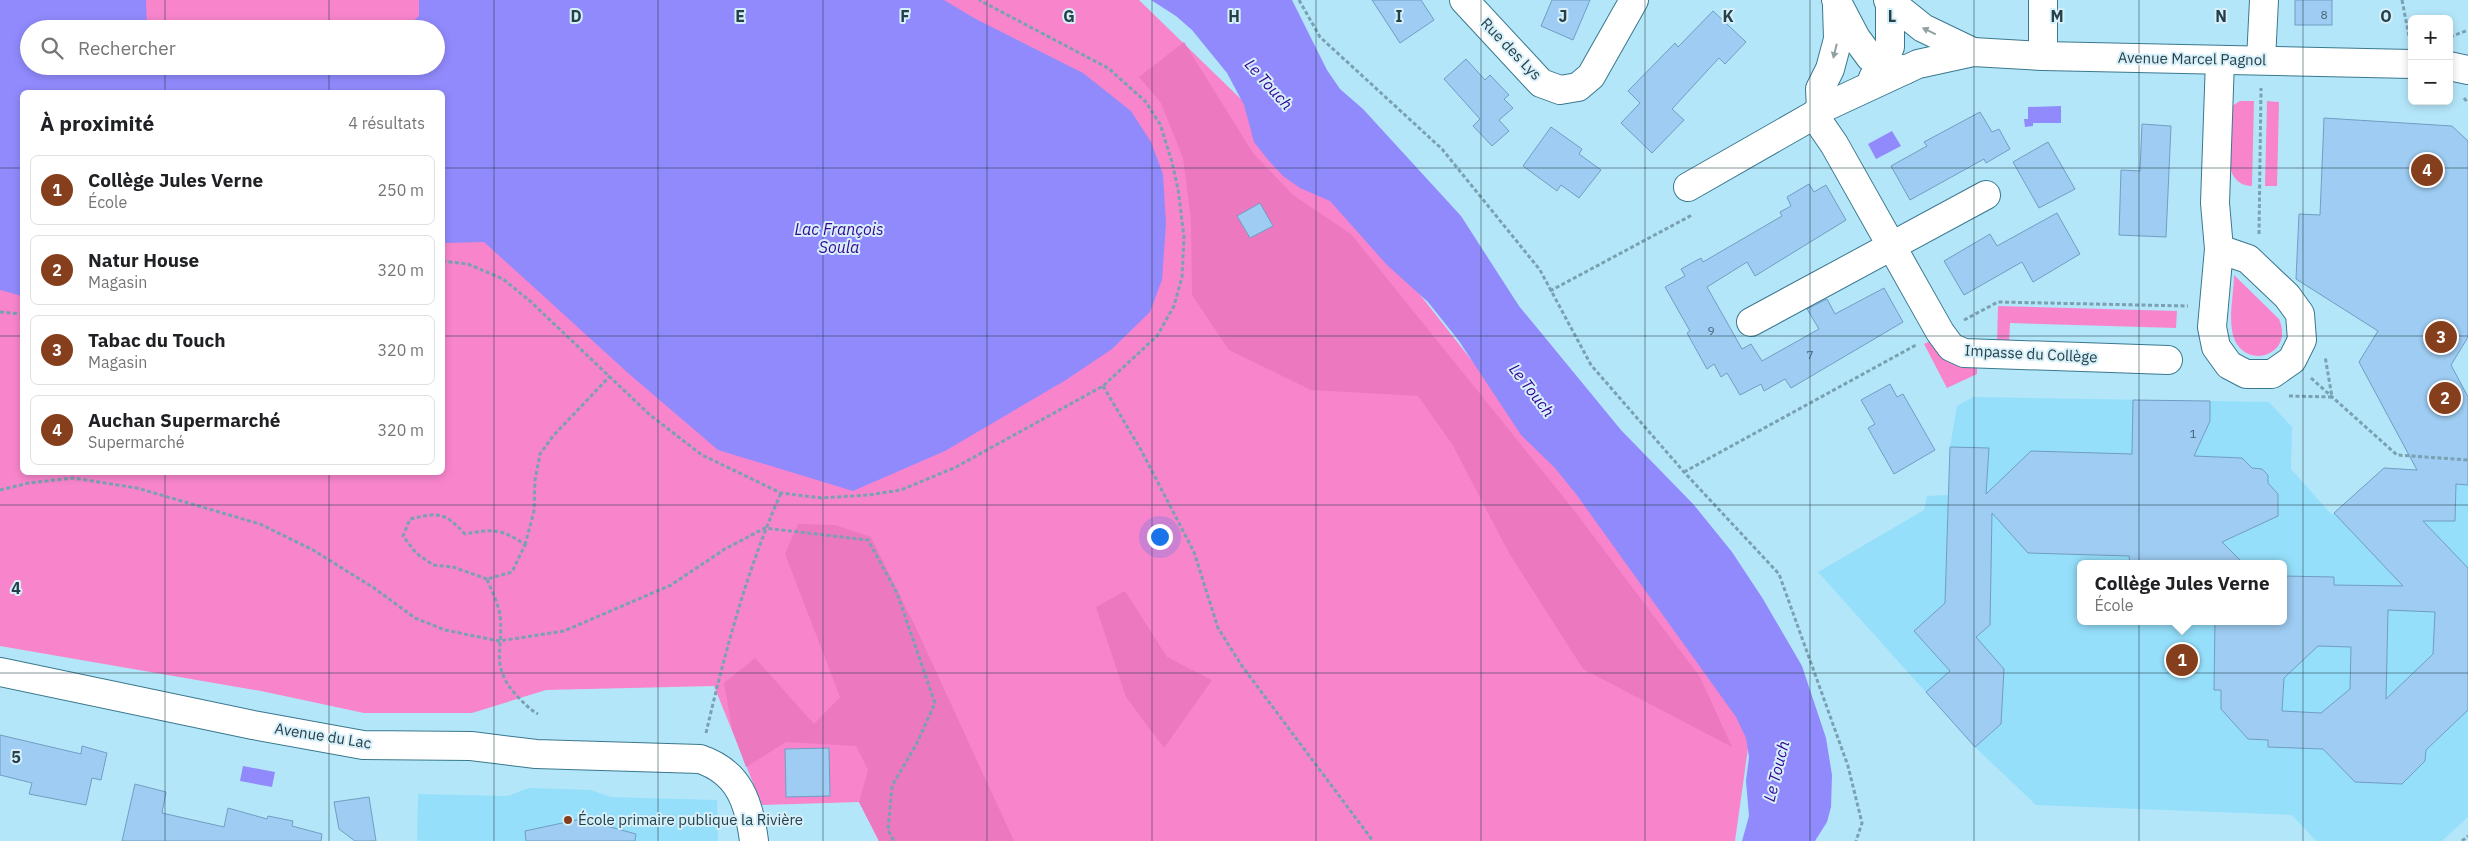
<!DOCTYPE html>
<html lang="fr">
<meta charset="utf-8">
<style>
:root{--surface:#fff;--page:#f2f2f2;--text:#202124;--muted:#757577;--line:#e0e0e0;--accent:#863f1d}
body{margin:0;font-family:"IBM Plex Sans",sans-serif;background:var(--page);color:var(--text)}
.controls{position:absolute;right:15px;top:15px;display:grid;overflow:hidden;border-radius:8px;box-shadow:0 2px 8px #0003}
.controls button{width:45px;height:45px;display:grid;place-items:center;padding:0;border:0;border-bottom:1px solid var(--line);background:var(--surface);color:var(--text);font:25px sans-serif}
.you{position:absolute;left:1159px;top:536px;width:18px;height:18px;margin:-12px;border:4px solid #fff;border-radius:50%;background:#1a73e8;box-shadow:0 0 0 8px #1a73e833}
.badge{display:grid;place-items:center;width:32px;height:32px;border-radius:50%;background:var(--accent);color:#fff;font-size:16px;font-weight:700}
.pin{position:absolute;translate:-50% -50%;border:2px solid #fff;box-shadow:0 1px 5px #0006}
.popup{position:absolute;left:2077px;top:560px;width:210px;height:65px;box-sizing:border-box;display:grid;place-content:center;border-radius:8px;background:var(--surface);filter:drop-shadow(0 1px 4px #0005);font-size:16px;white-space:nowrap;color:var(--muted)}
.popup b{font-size:19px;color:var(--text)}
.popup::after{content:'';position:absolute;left:50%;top:100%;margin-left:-10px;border:10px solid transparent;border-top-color:var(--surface)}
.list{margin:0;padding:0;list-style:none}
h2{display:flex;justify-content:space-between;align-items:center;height:65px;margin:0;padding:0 20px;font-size:21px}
h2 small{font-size:16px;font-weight:400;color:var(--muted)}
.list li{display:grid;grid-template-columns:32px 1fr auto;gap:15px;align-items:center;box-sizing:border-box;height:70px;margin:0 10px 10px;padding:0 10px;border:1px solid var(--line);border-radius:8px}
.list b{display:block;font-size:19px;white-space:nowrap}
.list p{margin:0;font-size:16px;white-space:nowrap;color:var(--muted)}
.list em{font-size:16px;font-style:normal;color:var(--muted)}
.icon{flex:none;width:28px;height:28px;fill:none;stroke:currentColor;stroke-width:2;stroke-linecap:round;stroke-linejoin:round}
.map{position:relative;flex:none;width:2468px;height:841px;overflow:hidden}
.search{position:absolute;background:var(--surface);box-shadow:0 2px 8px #0003;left:20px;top:20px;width:425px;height:55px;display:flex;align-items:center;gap:12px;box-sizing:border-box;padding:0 18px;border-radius:28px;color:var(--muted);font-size:19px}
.panel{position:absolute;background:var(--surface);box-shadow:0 2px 8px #0003;left:20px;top:90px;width:425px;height:385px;border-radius:8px}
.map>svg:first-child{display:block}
.built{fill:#95dffb;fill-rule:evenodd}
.green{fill:#f885cc;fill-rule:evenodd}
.forest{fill:#ec78c0}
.water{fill:#918afd}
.building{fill:#9eccf2;stroke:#719dc2;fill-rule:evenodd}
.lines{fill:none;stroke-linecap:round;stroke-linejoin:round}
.minor-casing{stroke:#3a788e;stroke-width:30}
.path{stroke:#79a1b1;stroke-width:3;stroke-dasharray:4 2.5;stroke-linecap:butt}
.minor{stroke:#fff;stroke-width:28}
.oneway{fill:#92a0a4}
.grid{fill:none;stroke:#26404a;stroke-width:1;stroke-opacity:0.55}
.poi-dot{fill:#863f1d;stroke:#d6eff9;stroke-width:2}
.labels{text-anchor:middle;stroke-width:4;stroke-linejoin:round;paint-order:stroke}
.number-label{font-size:12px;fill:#446374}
.street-label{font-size:15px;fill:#26404a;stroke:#d6eff9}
.poi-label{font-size:15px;fill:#26404a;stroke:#d6eff9;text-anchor:start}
.water-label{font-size:16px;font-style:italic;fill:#360395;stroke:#d6eff9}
.grid-label{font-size:16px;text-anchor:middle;font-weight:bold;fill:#26404a;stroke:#d6eff9;stroke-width:4;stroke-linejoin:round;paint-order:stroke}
</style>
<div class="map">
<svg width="2468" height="841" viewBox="0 0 2468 841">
<rect width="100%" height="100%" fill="#b4e6f9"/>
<g class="built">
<path d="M1973,397L2269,402L2292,427L2291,469L2332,515L2384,468L2468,472V817L2442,841H2316L2292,815L2036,805L1975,747L1818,572L1924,510L1927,496L1948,495L1950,447L1957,406ZM2081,564H2283V621H2081Z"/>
<polygon points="529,788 591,790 611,797 717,800 718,841 417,841 418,794 507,796"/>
</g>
<g class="green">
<path d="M0,0H1139L1347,202L1736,696L1751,727L1735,841H879L859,802L762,805L714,686L546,690L472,713H364L261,691L0,646ZM29,29H436V66H29ZM22,92H442V472H22Z"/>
<path d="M2240,101H2254L2252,186C2218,185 2230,133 2231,111L2232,106Z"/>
<polygon points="2267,101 2279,102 2277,186 2265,186"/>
<path d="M2234,275L2279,319C2296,359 2238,372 2232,330C2229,313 2234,292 2234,275Z"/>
<polygon points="1998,306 2177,311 2176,328 2010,323 2009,344 1997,343"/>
<polygon points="1932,340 1957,364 1977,367 1977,374 1947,388 1924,344"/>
</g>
<g class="forest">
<polygon points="1184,42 1253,153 1293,195 1351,234 1573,509 1700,677 1732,747 1583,669 1509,553 1452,444 1418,396 1311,390 1229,350 1192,295 1191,220 1183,158 1161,103 1139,77"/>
<polygon points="798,524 835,525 871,537 916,628 1014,841 879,841 859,802 868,770 856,746 786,742 746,767 732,729 724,683 755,658 814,724 840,697 785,554"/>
<polygon points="1125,591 1167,657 1212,680 1164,748 1126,697 1096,607"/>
</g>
<g class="water">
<polygon points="0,0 146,0 147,29 29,29 29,66 173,66 183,75 219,66 436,66 436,29 404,29 419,16 419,0 944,0 974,18 1083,73 1131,111 1151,142 1163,174 1166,224 1162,280 1150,312 1112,349 1066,380 945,451 853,491 718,450 628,373 484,242 443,243 442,92 22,92 22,296 0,290"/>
<polygon points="1151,0 1292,0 1327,70 1340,89 1363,109 1461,216 1519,306 1621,430 1694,505 1732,552 1763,599 1802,666 1826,738 1832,775 1831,807 1827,822 1815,841 1742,841 1749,816 1746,781 1749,757 1746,738 1736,717 1576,494 1555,468 1521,435 1459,341 1428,302 1387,265 1330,201 1300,188 1283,176 1269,161 1254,142 1244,105 1227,73 1192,30 1176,16"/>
<polygon points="2061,106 2061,123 2033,123 2033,126 2025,127 2024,119 2028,119 2028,107"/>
<polygon points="1892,131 1901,146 1876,159 1868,144"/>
<polygon points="243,766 275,772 272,787 240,781"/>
</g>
<g class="building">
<polygon points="1372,0 1421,0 1434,20 1400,43"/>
<polygon points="1552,0 1590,0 1573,40 1541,26"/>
<rect x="2295" y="0" width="37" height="25"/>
<polygon points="1713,11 1746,42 1725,64 1719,58 1672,109 1684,120 1652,153 1621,123 1640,103 1628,91 1675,43 1678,47"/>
<polygon points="1466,59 1485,80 1490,75 1509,95 1504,99 1513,108 1499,120 1509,131 1492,146 1473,126 1480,119 1444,79"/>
<polygon points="1980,112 1992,132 1999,129 2010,149 1986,163 1984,159 1910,200 1891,166 1927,146 1924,142"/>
<path d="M2324,118L2452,126L2468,141V337L2451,365L2468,397V485L2456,484L2455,521H2423L2468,568V710L2426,750L2425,761L2402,784L2355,782L2323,749L2268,747V740L2248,739L2221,709V690H2214L2215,621H2283V576L2334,577V585L2403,586L2334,513L2384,468L2417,470L2359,362L2378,331L2296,279L2299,214L2320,215ZM2388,610L2435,612L2433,654L2386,699ZM2318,646L2351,647L2350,689L2321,713L2282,711L2284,678Z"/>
<polygon points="2142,124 2171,126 2166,237 2119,235 2121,170 2140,171"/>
<polygon points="1551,127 1582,149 1579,154 1601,170 1579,198 1561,185 1557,191 1523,166"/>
<polygon points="2048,142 2075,189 2039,208 2013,162"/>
<polygon points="1809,184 1814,192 1826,185 1846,220 1755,276 1747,262 1707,287 1742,349 1751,344 1762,361 1819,329 1807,309 1827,299 1835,314 1884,288 1903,322 1791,388 1785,379 1764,391 1761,384 1740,395 1727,373 1721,377 1714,364 1707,369 1687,333 1690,331 1665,287 1685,276 1681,269 1701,258 1703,262 1782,216 1780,212 1791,206 1787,197"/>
<polygon points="1260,203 1273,226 1250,238 1237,216"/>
<polygon points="2057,213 2080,254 2033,282 2022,262 1964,295 1944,261 1990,234 1997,246"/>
<polygon points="1890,384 1897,397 1903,394 1935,450 1894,474 1868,428 1875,424 1861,400"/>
<polygon points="2133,400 2210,401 2210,421 2194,456 2242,458 2252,468 2262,469 2268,475 2268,483 2278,494 2278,516 2222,542 2244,564 2130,564 2129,556 2028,553 1992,513 1990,625 1976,637 2004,669 2001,724 1975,747 1926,692 1950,671 1914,631 1945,603 1950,447 1989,448 1986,494 2031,451 2132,454"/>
<polygon points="0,735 81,754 82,746 107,753 101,780 92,778 86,805 29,794 32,783 0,775"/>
<polygon points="829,748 830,796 786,797 785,749"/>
<polygon points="135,784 166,792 162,813 224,827 228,808 267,819 268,816 293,821 292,826 322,834 321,841 122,841"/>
<polygon points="369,797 376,841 355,841 339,829 334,802"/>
<polygon points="581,819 636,834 635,841 526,841 525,831"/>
</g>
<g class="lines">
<g class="minor-casing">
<g id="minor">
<polyline points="1464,0 1541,83 1560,90 1578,87 1591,76 1634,0"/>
<polyline points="1836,0 1856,38 1870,57 1881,64 1905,70 1918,64 1973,52 2043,56 2412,64"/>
<polyline points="1888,0 1923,28 1973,52"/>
<polyline points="2043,56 2043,0"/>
<polyline points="2261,60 2264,0"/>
<polyline points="2449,66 2468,70"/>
<polyline points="1873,78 1890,47 1890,2"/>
<polyline points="1821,109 1820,89 1830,69 1838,39 1837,6"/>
<polyline points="1814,115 1834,144 1940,332 1951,347 1964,353 2168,360"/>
<polyline points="1688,187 1814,115 1821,109 1905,70"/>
<polyline points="2219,249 2248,259 2287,296 2300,314 2302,340 2292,360 2272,374 2246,374 2229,365 2216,347 2212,327 2219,249 2215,203 2220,60"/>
<polyline points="1751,322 1986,195"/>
<path d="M0,672L253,725L363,745L471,746L536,754L700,759C739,772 749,802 754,841"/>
</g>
</g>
<g class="path">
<polyline points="1299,0 1320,37 1442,149 1540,270 1591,365 1684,472 1779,574 1848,766 1862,823 1856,841"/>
<polyline points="2402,0 2409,36"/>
<polyline points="2450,37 2468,30"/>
<polyline points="2464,98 2468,103"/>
<polyline points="2259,234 2261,88"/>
<polyline points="442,261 468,264 503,279 530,301 650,415 702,455 781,493 821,498 868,495 901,490 956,467 1103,386 1157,336 1174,306 1182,277 1184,237 1178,189 1172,162 1160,124 1145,101 1108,68 979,0"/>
<polyline points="1550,291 1692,215"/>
<polyline points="0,312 22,314"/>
<polyline points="1964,320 1998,302 2188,306"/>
<polyline points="2311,378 2397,455 2468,460"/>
<polyline points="1103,386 1141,450 1194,552 1218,628 1242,666 1373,841"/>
<polyline points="2289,396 2332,397 2325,356"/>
<polyline points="1684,472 1916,345"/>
<polyline points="0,490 29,483 73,478 137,488 260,524 313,550 374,588 415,618 445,630 499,641 564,631 671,585 725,549 765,528 868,540 897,593 935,703 917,743 892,786 888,830 894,841"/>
<polyline points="525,545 534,511 535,480 540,454 553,436 610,376"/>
<path d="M487,579L453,567L433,565L416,553L403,536L410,519C440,512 444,512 465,534C492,529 502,528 525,545L512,572L487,579C491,590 499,604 500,616C504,651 489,665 517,696C524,703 529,709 538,714"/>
<path d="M706,733C725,652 747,569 781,493"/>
<polyline points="2462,841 2468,836"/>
</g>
<use href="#minor" class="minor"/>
</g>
<defs><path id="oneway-solid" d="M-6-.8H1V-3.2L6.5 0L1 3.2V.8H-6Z" transform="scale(1.25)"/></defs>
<g class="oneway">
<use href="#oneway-solid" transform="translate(1929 31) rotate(-154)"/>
<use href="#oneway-solid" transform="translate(1835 51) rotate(104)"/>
</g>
<path class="grid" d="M165,0V29M329,0V29M494,0V841M658,0V841M823,0V841M987,0V841M1152,0V841M1316,0V841M1481,0V841M1645,0V841M1810,0V841M1974,0V841M2139,0V841M2303,0V841M165,66V92M329,66V92M0,168H22M442,168H2468M0,336H22M442,336H2468M165,472V841M329,472V841M0,505H2468M0,673H2468"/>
<circle class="poi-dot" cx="568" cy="820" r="5"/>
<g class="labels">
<g class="number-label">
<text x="2324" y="19">8</text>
<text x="1711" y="335">9</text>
<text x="1810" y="359">7</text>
<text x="2193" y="438">1</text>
</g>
<g class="street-label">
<text transform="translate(1511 49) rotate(46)" y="5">Rue des Lys</text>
<text transform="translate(2192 59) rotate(1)" y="5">Avenue Marcel Pagnol</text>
<text transform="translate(2031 354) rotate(3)" y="5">Impasse du Collège</text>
<text transform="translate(323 736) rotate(9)" y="5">Avenue du Lac</text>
</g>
<g class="poi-label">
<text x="578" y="825">École primaire publique la Rivière</text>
</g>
<g class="water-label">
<text transform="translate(1269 84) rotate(48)" y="6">Le Touch</text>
<text x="839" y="235">Lac François<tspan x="839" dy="18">Soula</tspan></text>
<text transform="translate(1532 390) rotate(52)" y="6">Le Touch</text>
<text transform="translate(1776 771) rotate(-76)" y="6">Le Touch</text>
</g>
</g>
<g class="grid-label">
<text x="576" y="22">D</text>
<text x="740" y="22">E</text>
<text x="905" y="22">F</text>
<text x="1069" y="22">G</text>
<text x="1234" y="22">H</text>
<text x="1399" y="22">I</text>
<text x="1563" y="22">J</text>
<text x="1728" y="22">K</text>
<text x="1892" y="22">L</text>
<text x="2057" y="22">M</text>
<text x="2221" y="22">N</text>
<text x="2386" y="22">O</text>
<text x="16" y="594">4</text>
<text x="16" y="763">5</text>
</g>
</svg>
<div class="controls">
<button>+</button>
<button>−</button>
</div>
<div class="you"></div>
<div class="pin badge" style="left:2182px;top:660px">1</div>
<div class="popup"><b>Collège Jules Verne</b>École</div>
<div class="pin badge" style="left:2445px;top:398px">2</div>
<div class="pin badge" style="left:2441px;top:337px">3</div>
<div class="pin badge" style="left:2427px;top:170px">4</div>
<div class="search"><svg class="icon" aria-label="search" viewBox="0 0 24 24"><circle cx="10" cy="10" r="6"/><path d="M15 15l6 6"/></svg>Rechercher</div>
<section class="panel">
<h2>À proximité<small>4 résultats</small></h2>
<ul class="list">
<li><span class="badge">1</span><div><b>Collège Jules Verne</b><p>École</p></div><em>250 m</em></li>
<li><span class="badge">2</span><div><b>Natur House</b><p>Magasin</p></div><em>320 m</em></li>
<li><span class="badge">3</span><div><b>Tabac du Touch</b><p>Magasin</p></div><em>320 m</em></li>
<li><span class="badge">4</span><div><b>Auchan Supermarché</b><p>Supermarché</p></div><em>320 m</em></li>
</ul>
</section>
</div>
